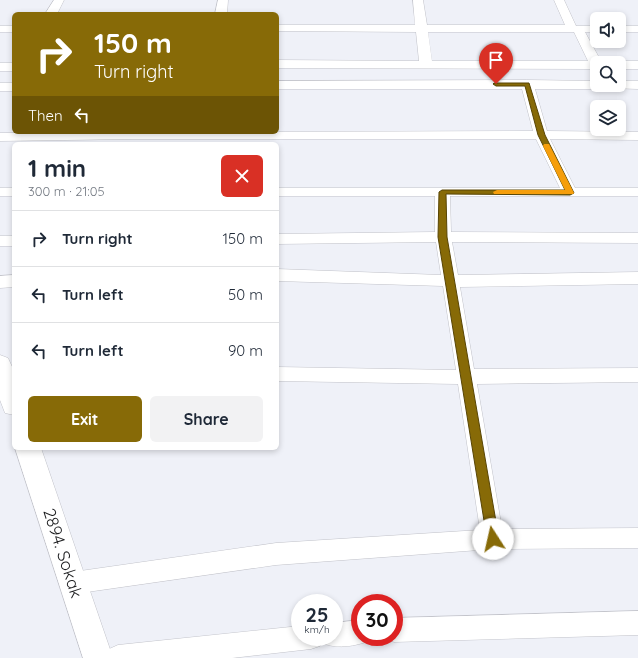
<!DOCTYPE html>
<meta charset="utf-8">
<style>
body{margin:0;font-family:Quicksand,sans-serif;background:#f2f2f3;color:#1f2937;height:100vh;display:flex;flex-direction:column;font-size:15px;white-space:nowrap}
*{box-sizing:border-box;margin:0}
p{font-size:13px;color:#747a83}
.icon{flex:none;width:22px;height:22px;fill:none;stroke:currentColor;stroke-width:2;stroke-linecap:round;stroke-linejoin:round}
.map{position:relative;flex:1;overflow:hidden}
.sheet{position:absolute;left:12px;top:142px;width:267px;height:308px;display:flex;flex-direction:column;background:#fff;border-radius:6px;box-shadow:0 2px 6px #0003}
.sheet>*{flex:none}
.hud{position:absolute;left:12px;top:12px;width:267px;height:122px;border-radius:6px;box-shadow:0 2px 6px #0003;background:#876a07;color:#fff;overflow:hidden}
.buttons{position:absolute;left:590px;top:12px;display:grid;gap:8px}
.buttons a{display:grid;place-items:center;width:36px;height:36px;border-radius:6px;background:#fff;box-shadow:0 2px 6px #0003;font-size:20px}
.speed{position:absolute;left:291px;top:594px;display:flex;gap:8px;font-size:20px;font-weight:700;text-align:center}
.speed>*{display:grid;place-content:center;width:52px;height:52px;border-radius:50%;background:#fff;box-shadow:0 2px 6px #0003;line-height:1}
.speed small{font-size:10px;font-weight:400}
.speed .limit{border:6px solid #d22;background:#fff;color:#111}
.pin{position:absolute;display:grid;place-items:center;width:34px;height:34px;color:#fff;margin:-41px -17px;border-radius:50% 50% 50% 0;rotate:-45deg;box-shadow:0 0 4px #0007}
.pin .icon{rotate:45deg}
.me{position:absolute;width:44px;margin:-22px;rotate:350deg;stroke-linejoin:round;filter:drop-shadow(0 0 3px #0008)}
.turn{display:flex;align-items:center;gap:14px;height:84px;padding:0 16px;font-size:18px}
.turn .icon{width:52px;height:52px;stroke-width:2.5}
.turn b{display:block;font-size:28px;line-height:34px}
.then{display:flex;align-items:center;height:38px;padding:0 16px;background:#0003;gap:8px;font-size:15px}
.round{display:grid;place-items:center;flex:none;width:42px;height:42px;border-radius:6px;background:#f2f2f3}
.summary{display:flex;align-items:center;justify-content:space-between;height:68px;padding:0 16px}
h1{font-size:24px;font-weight:800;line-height:30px}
.button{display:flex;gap:8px;margin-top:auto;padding:8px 16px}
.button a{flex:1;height:46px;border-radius:6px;background:#876a07;color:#fff;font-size:16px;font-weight:800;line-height:46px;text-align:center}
.button a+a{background:#f2f2f3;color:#1f2937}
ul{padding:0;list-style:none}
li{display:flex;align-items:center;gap:12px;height:56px;padding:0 16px;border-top:1px solid #e0e1e3}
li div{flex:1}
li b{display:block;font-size:15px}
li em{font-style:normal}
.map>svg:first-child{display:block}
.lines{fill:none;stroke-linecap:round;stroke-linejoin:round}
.minor-casing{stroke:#c1c2c9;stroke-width:1}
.tertiary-casing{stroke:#c1c2c9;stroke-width:1}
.minor{fill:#fff;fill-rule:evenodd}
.tertiary{fill:#fff;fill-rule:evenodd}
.route{fill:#876a07;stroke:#584505}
.slow{fill:#f59e0b}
.labels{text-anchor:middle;stroke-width:3;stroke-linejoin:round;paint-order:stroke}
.near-street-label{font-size:17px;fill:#1c1d1f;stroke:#fff}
</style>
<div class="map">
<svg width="638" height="658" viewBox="0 0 638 658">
<rect width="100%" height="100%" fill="#eff1f8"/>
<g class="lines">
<defs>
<path id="minor" d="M54 0H64L57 14H45Z
M218 0H228L227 14H215Z
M413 0H423L427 25H565L554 0H564L576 26H597V32H585L602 63H597V69L277 68V60L419 61 416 32 277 31V25H415ZM428 32H574L588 61H432Z
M0 26H14V32H0Z
M619 26H638V32H619Z
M619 61H638V69H619V63H614Z
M0 63H14V71H0Z
M527 80 597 81V85H603L601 88 597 89H535L547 131 638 132V140L550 139 575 188H638V196H450L451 232 638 233V243L452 242 458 275 638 272V284L460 287 474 369 638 368V382L477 384 502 529 638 528V548L493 549 276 565 73 594 65 591 61 583 65 575 73 572 276 543 480 530 458 384 277 381V367L456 370 443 286 277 281V269L441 275 436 242 277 244V234L435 232V196H277V188H560L536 139H132L0 141V133L533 131 522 89H277V81Z
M619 81H638V89L610 88 608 85H619Z
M0 83H14V91H0Z
M0 188H14V196H0Z
M0 236H14V246H0Z
M14 275V287L0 288V276Z
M638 611V635L394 642 385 637H394V618Z
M360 620V637H370L369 641C355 646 339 649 325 644L323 638 320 646 311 649 232 658H105L109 649 118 645 300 626V637H334V623Z"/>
<path id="tertiary" d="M0 355 8 358 14 371V415L5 413 0 400Z
M15 448H41L113 658H83Z"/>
</defs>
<!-- minor casing -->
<use href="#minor" class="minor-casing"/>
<!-- tertiary casing -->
<use href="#tertiary" class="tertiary-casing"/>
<!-- minor -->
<use href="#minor" class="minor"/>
<!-- tertiary -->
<use href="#tertiary" class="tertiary"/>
</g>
<!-- route -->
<path class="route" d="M494 83H529L545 135 574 193 570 195 446 194 447 237 499 539 497 542 493 544 489 542 487 539 438 237 439 192 442 190H565L538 135 525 86H496L493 84Z"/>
<!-- slow -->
<path class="slow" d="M544 144H549L550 146 574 193 573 194H494L493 192 497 190H565L543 146Z"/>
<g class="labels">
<!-- near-street labels -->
<g class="near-street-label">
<text transform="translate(63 553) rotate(72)" y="6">2894. Sokak</text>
</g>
</g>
</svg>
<div class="buttons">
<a><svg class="icon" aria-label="sound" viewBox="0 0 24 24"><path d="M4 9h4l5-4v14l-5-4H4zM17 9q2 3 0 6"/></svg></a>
<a><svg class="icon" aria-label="search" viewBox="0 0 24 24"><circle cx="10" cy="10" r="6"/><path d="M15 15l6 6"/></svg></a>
<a><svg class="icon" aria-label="layers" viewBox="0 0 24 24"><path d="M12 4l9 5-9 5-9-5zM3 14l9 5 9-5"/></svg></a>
</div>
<div class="speed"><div>25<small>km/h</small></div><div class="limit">30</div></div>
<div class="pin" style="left:496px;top:84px;background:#d93025"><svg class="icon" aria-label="arrive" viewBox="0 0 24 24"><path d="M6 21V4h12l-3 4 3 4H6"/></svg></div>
<svg class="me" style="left:493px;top:539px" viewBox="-20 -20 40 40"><circle r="19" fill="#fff"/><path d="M0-13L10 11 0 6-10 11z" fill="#876a07"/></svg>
<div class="hud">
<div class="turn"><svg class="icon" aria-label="right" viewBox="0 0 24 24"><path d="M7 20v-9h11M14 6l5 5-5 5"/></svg><div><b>150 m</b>Turn right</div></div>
<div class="then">Then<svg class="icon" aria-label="left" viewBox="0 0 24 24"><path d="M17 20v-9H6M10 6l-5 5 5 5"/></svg></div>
</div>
<section class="sheet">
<div class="summary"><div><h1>1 min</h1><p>300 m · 21:05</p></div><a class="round" style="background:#d93025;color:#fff"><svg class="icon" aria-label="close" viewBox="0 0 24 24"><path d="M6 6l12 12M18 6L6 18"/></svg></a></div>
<ul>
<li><svg class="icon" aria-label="right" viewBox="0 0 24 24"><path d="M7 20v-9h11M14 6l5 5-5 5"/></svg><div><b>Turn right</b></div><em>150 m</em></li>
<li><svg class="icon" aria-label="left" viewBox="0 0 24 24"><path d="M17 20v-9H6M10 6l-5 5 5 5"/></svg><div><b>Turn left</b></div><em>50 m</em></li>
<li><svg class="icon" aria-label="left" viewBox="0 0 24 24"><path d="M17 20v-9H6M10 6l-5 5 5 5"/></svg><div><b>Turn left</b></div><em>90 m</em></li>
</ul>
<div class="button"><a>Exit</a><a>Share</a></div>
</section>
</div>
